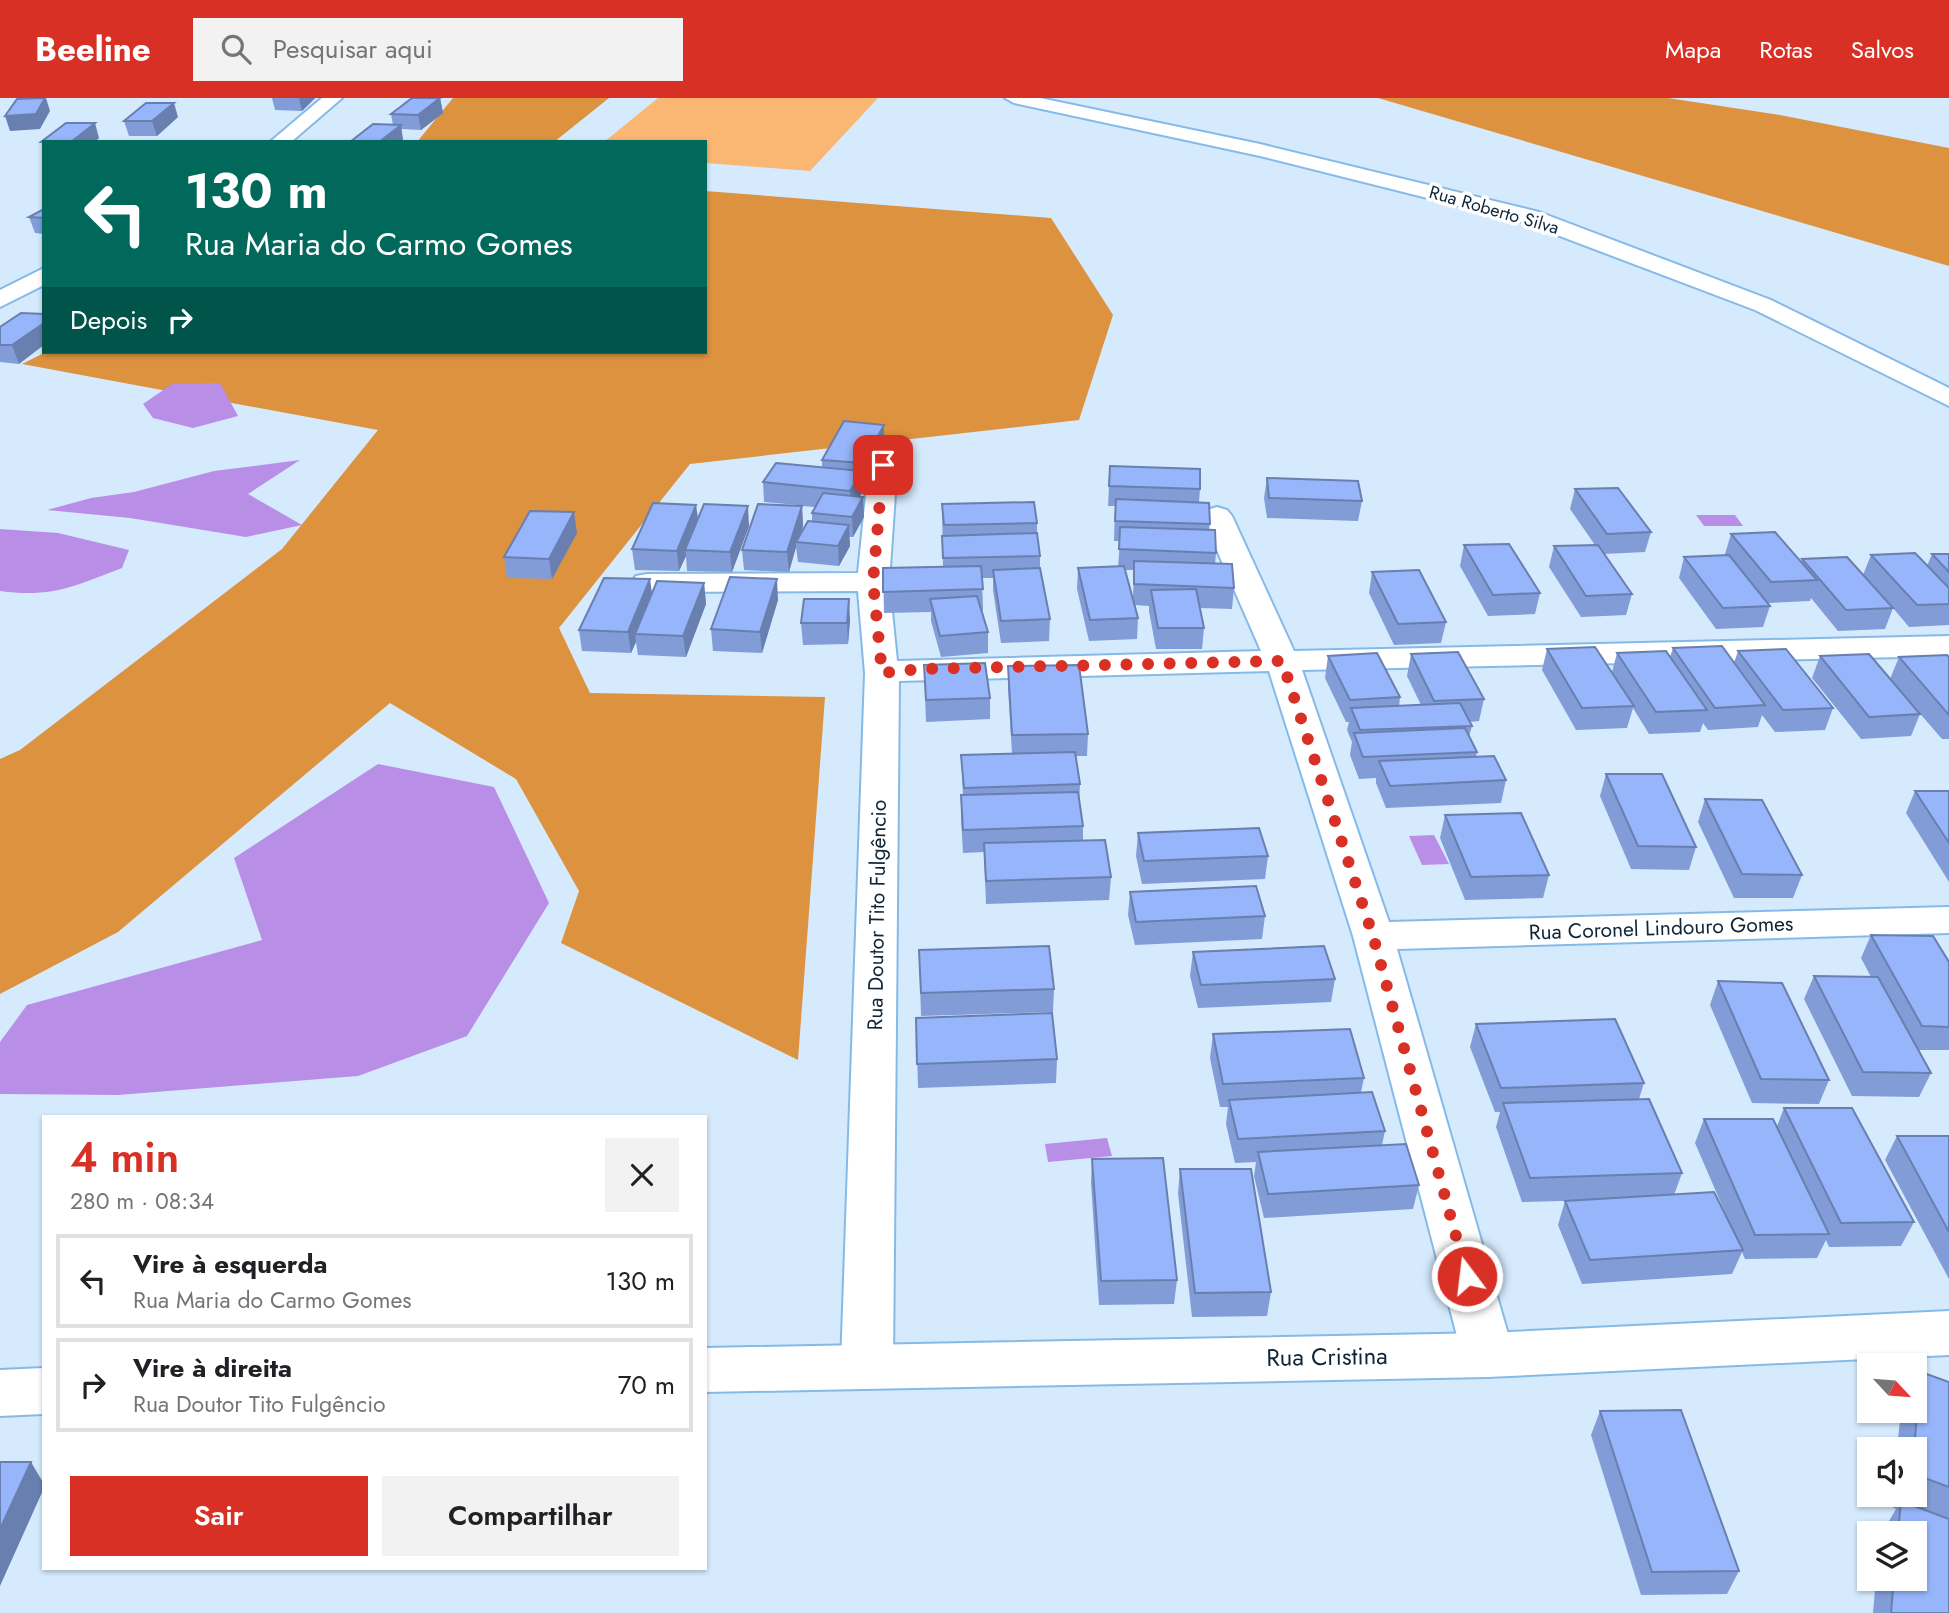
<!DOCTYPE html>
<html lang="pt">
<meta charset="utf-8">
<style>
body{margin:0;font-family:Jost,sans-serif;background:#f2f2f2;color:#202124;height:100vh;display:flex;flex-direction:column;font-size:26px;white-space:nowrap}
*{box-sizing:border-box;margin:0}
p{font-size:23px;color:#757577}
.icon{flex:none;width:38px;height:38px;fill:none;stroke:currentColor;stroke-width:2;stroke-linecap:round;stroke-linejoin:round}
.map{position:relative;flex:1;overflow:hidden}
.side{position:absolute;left:42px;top:1017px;width:665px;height:455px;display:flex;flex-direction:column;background:#fff;border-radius:0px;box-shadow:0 2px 5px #0004}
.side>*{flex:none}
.guide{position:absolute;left:42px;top:42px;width:665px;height:214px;border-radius:0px;box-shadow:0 2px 5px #0004;background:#00695c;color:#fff;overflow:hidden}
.needle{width:46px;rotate:116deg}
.controls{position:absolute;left:1857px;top:1255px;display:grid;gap:14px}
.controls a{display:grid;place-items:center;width:70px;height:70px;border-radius:0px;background:#fff;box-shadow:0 2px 5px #0004;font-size:35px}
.pin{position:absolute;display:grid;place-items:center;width:60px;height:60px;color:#fff;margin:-30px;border-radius:14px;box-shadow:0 4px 10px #0006}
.me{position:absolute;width:77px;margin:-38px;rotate:345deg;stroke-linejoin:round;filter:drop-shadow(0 0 5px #0008)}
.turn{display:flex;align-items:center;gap:24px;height:147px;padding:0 28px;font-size:32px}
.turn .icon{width:91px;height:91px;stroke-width:2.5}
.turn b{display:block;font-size:49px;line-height:60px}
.then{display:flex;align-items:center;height:66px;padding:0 28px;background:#0003;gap:14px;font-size:26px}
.round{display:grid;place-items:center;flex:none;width:74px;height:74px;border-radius:0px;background:#f2f2f2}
.overview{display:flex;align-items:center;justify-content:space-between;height:119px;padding:0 28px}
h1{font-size:42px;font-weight:600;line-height:52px;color:#d93025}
.cta{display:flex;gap:14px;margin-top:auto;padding:14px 28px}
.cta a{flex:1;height:80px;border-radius:0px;background:#d93025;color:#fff;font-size:28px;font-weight:600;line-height:80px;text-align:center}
.cta a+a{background:#f2f2f2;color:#202124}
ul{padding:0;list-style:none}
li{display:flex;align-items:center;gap:21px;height:94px;margin:0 14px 10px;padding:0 14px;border:4px solid #e0e0e0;border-radius:0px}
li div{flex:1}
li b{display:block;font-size:26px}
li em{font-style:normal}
header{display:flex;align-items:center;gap:42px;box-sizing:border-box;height:98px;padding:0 35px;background:#d93025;color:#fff}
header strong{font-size:33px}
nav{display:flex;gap:38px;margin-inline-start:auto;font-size:24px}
.search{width:490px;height:63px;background:#f2f2f2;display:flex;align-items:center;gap:18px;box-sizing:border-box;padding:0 24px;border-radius:0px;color:#757577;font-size:26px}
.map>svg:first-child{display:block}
.green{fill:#fab773}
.forest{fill:#dc923f}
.water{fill:#b88ee6}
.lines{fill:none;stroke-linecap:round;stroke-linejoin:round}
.street-casing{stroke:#85bae8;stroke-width:4}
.secondary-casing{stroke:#85bae8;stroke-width:4}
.street{fill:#fff;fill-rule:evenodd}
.secondary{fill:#fff;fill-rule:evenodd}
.wall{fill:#819cd7;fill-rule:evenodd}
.shaded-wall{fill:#697faf}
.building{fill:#96b5fa;stroke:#697faf;stroke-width:2}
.route{stroke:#d93025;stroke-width:12;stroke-dasharray:0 21.6}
.labels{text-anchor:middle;stroke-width:7;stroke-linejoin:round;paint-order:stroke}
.far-street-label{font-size:18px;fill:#0f2436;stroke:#fff}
.street-label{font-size:21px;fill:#0f2436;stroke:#fff}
.near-street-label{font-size:24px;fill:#0f2436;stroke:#fff}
</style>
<header>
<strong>Beeline</strong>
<div class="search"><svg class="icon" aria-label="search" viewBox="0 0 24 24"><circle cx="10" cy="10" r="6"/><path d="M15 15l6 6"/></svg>Pesquisar aqui</div>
<nav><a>Mapa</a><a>Rotas</a><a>Salvos</a></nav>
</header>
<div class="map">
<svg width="1949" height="1515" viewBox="0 0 1949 1515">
<rect width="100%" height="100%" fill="#d5eafd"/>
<!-- green -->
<path class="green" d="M658 0H878L810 73 705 65V44H604Z"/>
<!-- forest -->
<path class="forest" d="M453 0H609L554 44H417Z
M1378 0H1668L1780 17 1949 50V168Z
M705 93 1051 120 1113 217 1079 322 690 366 559 530 590 595 825 599 798 962 561 845 579 793 516 681 390 605 118 834 0 896V661L20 652 282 451 378 332 22 266 46 254H705Z"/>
<!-- water -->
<path class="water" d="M220 285 238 318 193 330 153 320 143 306 172 286Z
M300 362 248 396 302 427 246 439 130 420 47 412 91 400 134 394 214 373Z
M1696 417H1735L1743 428H1704Z
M0 431 58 435 129 452 122 470C74 488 53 500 0 493Z
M378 666 494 689 549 805 467 938 358 978 118 997 0 996V944L27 907 262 842 234 760Z
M1434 737 1449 766 1422 767 1409 738Z
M1107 1040 1112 1058 1048 1064 1045 1046Z"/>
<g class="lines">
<defs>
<path id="street" d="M322 0H342L291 44H270Z
M1005 0H1040L1260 46 1539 114 1771 202 1949 290V308L1755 212 1523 124 1260 58 1014 5Z
M44 170V187L0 209V192Z
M883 359 893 361 897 367 889 484 897 563 1261 553 1202 418 1207 412 1217 409 1227 412 1232 418 1294 553 1949 538V558L1302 572 1389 824 1949 809V835L1397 851 1514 1257 1506 1273 1488 1279 1470 1273 1462 1257 1353 838 1269 573 899 583 893 1267 885 1283 867 1289 849 1283 841 1267 865 575 858 493 647 494 636 492 631 485 636 478 647 476 858 475 869 367 873 361Z"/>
<path id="secondary" d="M1949 1213V1257L1488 1279 705 1294V1250L1488 1235Z
M44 1270V1316L0 1318V1272Z"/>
</defs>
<!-- street casing -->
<use href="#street" class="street-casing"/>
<!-- secondary casing -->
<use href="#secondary" class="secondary-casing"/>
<!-- street -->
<use href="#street" class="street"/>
<!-- secondary -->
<use href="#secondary" class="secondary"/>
</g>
<!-- wall -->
<path class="wall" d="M272 0H315L302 13 275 12Z
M409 0H440L443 15 421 32 401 31 403 42 401 44H350L393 27 391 16 412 0Z
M178 19 157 38H129L124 23Z
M44 111V136L35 135 29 119Z
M21 215 19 266 0 264V247Z
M884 346 864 385H862L863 393 859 399H863L864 419 853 439H849L850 448 839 468 798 464 796 449 789 474 744 472 742 452 798 407 764 404 763 384 822 369V362ZM802 408 815 409 812 415V423L801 436 803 428Z
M1110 368 1200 391 1199 404 1210 426 1209 432 1216 455 1215 466 1234 490 1232 511 1200 510 1204 530 1202 551H1156L1149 513V508L1135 507 1138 520 1137 541 1089 543 1077 491 1078 470 1118 469 1120 443H1114L1115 408H1108ZM1125 472H1134L1133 500Z
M1267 380 1362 403 1358 423 1267 420 1264 400Z
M1575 391 1651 434 1645 454 1604 456 1632 496 1626 517 1581 519 1549 469 1554 448 1595 447 1570 411Z
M942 406 1037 425V435L1040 458V470L1050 521 1049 543 1001 545 993 492V480H982L983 512 982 513 988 534V555L941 559 931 523V514L884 515 883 470 943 469Z
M698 421 749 428 732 474 687 473 686 458 679 473 635 472 632 451Z
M577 435 552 481 507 480 504 459Z
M1731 436 1801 464 1802 461 1863 477 1871 457 1927 468 1932 456H1949V527L1909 529 1893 510 1885 531 1838 533 1811 500 1810 503 1768 505 1770 508 1763 529 1716 531 1679 480 1684 459 1726 457 1725 456Z
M1464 447 1540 495 1535 516 1488 518 1460 468Z
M1372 474 1446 524 1441 545 1394 547 1369 495Z
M704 485 706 506 686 559 638 557 636 544 631 555 582 553 579 532Z
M778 502 762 555 713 553 711 531Z
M850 522 848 546 803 547 801 525Z
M1673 550 1734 565 1738 553 1833 610 1825 632 1775 634 1762 617 1758 629 1708 632 1703 625 1700 634 1649 636 1633 610 1627 630 1576 632 1542 572 1547 551 1612 574 1617 555 1670 559Z
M1411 556 1484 601 1479 623 1470 624 1472 628 1469 639 1477 654 1476 659 1506 682 1501 705 1386 710 1376 685V680L1359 681 1350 657 1352 644 1347 632 1349 624H1346L1325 580 1328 558 1400 599 1399 608 1421 607 1407 578Z
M1820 558 1920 616 1911 638 1861 641 1812 580Z
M1899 559H1949V641H1942L1890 581Z
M924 567 990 600V621L926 624Z
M1008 568 1088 636 1087 658H1076L1080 686 1079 704 1083 728V742L1111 779 1109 802 986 806 984 754 963 755 961 720V697H963L961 657 1012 655 1008 590Z
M1606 676 1696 749 1689 772 1631 771 1600 698Z
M1915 693H1949V784L1906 715Z
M1705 701 1802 777 1793 800H1734L1698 724Z
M1445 717 1549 777 1543 800 1465 802 1440 740Z
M1138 735 1268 758 1265 781 1142 786 1136 758Z
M1130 794 1265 818 1262 841 1135 847 1128 817Z
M1871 837 1949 864V952H1918L1931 975 1919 999 1852 998 1804 901 1814 878 1871 879 1861 860Z
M919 852 1054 891 1053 914 921 918Z
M1193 854 1335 881 1331 904 1198 910 1190 878Z
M1718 883 1829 982 1819 1006 1752 1005 1710 907Z
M916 920 1057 961 1056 985 918 990Z
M1476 926 1644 985 1639 1001 1682 1075 1674 1097 1733 1133 1695 1045 1704 1021 1777 1028 1784 1010 1914 1124 1901 1148 1829 1149 1826 1142 1817 1160 1745 1161 1742 1154 1732 1176 1582 1186 1558 1127 1565 1103 1597 1102 1522 1104 1496 1029 1500 1014H1495L1470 949Z
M1213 936 1364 980 1361 994 1385 1033 1382 1047 1419 1087 1413 1111 1264 1120 1254 1078 1256 1064 1235 1065 1226 1026 1228 1009H1220L1210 960Z
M1897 1038H1949V1181L1885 1062Z
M1092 1061 1177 1182 1174 1206 1099 1207 1091 1085Z
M1180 1071 1271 1194 1267 1218 1192 1219 1178 1095Z
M1921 1274 1949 1284V1515H1873L1876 1480H1914V1435H1882L1896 1411 1892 1409 1893 1396H1914V1351H1897L1901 1312H1914V1285Z
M1600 1313 1739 1473 1727 1496 1641 1497 1591 1337Z"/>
<!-- shaded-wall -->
<path class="shaded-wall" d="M45 0H46L50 13 40 31 10 33 5 18Z
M299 0H315L302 13Z
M440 0 443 15 421 32 418 17Z
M174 5 178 19 157 38 152 23Z
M95 25 99 40 95 44H71Z
M401 27 403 42 401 44H379Z
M44 225V247L19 266 12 247Z
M884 327V346L864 385 863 365Z
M862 373 863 393 851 413 850 393Z
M863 399 864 419 853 439 852 419Z
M696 407 699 427 685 452 686 458 679 473 677 453Z
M748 408 749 428 732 474 730 454Z
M802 408 803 428 798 444H796V449L789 474 787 454Z
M574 414 577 435 552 481 549 461Z
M849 427 850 448 839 468 838 448Z
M650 481 653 502 635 536 636 544 631 555 628 534Z
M777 481 778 502 762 555 760 534Z
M704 485 706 506 686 559 683 538Z
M849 501 850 522 848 546 847 525Z
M31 1364 44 1386V1390L0 1488V1431Z"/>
<!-- building -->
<path class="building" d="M45 0 36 16 5 18 17 1Z
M412 0H440L418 17 391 16Z
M146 5H174L152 23H124Z
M66 25H95L71 44H41Z
M373 26 401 27 379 44H350Z
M44 111V120L29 119Z
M21 215 44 216V225L12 247H0V229Z
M844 323 884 327 863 365 822 362Z
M776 365 862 373 850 393 763 384Z
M1110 368 1200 371V391L1109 388Z
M1267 380 1358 383 1362 403 1269 400Z
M1618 390 1651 434 1607 436 1575 391Z
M823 395 863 399 852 419 812 415Z
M1116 401 1209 405 1210 426 1115 423Z
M1034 404 1037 425 944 427 942 406Z
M653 405 696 407 677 453 632 451Z
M704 406 748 408 730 454 685 452Z
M758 406 802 408 787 454 742 452Z
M530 413 574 414 549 461 504 459Z
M808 423 849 427 838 448 796 444Z
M1120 429 1215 432 1216 455 1119 451Z
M1775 434 1817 482 1771 484 1731 436Z
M1037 435 1040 458 943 460 942 438Z
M1509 446 1540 495 1493 497 1464 447Z
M1598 447 1632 496 1586 498 1554 448Z
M1915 455 1949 490V506L1917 507 1871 457Z
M1932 456H1949V474Z
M1729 457 1770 508 1723 510 1684 459Z
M1847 459 1893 510 1846 512 1802 461Z
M1134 463 1232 466 1234 490 1134 486Z
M981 468 983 491 883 494V470Z
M1124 468 1138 520 1090 522 1078 470Z
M1040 470 1050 521 1001 523 993 472Z
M1419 472 1446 524 1398 526 1372 474Z
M730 479 777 481 760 534 711 531Z
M604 480 650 481 628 534 579 532Z
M657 483 704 485 683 538 635 536Z
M1196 491 1204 530H1158L1151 492Z
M977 498 988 534 940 538 930 501Z
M804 501H849L847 525H801Z
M1722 548 1765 607 1715 610 1673 550Z
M1595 549 1634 608 1582 610 1547 551Z
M1786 551 1833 610 1783 612 1738 553Z
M1666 553 1707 612 1656 614 1617 555Z
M1458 554 1484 601 1434 603 1411 556Z
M1377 555 1400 599 1350 602 1328 558Z
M1869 556 1920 616 1869 619 1820 558Z
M1947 557 1949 559V617L1899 559Z
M985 565 990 600 926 602 924 567Z
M1079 567 1088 636 1012 637 1008 568Z
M1460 605 1472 628 1360 632 1351 610Z
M1465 630 1477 654 1363 659 1354 635Z
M1075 654 1080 686 964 690 961 657Z
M1494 658 1506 682 1390 688 1379 663Z
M1606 676H1662L1696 749 1638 748Z
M1915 693H1949V745Z
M1078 694 1083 728 963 732 961 697Z
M1705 701 1762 702 1802 777 1742 776Z
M1521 715 1549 777 1471 779 1445 717Z
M1259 730 1268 758 1144 763 1138 735Z
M1105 742 1111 779 986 783 984 745Z
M1256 788 1265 818 1136 824 1130 794Z
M1871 837 1933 838 1949 864V929L1922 928Z
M1049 848 1054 891 921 895 919 852Z
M1324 848 1335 881 1201 887 1193 854Z
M1814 878 1878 879 1931 975 1863 974Z
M1718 883 1782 885 1829 982 1761 981Z
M1052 915 1057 961 917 966 916 920Z
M1615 921 1644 985 1501 990 1476 926Z
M1350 931 1364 980 1223 986 1213 936Z
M1372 994 1385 1033 1238 1041 1229 1002Z
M1649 1001 1682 1075 1530 1080 1503 1005Z
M1784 1010H1852L1914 1124 1841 1125Z
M1704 1021H1773L1829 1136 1755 1137Z
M1897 1038H1949V1134Z
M1406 1046 1419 1087 1268 1096 1258 1054Z
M1163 1060 1177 1182 1101 1183 1092 1061Z
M1180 1071H1251L1271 1194 1195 1195Z
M1714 1094 1743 1152 1590 1162 1565 1103Z
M1921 1274 1949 1284V1389L1914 1376V1351Z
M1681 1312 1739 1473 1652 1474 1600 1313Z
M0 1364H31L0 1431Z
M1901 1403 1949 1421V1515H1891L1894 1480H1914V1435H1898Z"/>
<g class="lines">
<!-- route -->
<path class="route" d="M883 367 873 484 882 575 921 571 1282 563 1373 838 1467 1178"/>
</g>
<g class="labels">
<!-- far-street labels -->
<g class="far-street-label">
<text transform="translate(1494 112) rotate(16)" y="6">Rua Roberto Silva</text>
</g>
<!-- street labels -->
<g class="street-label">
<text transform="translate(877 817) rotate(-89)" y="7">Rua Doutor Tito Fulgêncio</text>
<text transform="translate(1661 830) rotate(-2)" y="7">Rua Coronel Lindouro Gomes</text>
</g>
<!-- near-street labels -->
<g class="near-street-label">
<text transform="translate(1327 1259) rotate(-1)" y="8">Rua Cristina</text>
</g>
</g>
</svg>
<div class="controls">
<a><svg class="needle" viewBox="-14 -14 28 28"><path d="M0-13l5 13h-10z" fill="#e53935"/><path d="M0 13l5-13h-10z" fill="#757577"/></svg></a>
<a><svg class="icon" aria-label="sound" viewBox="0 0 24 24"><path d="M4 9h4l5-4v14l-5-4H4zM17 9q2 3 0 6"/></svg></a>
<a><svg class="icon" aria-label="layers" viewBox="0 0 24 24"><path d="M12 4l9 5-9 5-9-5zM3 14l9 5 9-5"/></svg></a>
</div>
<div class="pin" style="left:883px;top:367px;background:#d93025"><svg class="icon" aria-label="arrive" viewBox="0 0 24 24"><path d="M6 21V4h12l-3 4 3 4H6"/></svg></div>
<svg class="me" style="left:1467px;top:1178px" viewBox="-20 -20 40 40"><circle r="17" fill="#d93025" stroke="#fff" stroke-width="3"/><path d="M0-11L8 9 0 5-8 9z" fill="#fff"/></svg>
<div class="guide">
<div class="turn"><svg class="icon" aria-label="left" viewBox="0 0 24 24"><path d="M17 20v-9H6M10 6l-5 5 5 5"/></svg><div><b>130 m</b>Rua Maria do Carmo Gomes</div></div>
<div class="then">Depois<svg class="icon" aria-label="right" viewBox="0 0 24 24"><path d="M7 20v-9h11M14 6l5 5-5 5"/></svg></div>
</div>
<section class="side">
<div class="overview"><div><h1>4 min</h1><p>280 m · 08:34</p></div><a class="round"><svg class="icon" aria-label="close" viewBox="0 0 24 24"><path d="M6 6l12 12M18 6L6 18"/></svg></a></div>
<ul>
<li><svg class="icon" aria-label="left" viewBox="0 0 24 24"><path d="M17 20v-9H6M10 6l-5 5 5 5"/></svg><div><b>Vire à esquerda</b><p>Rua Maria do Carmo Gomes</p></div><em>130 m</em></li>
<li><svg class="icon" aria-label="right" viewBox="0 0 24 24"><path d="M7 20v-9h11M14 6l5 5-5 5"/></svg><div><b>Vire à direita</b><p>Rua Doutor Tito Fulgêncio</p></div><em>70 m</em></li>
</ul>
<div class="cta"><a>Sair</a><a>Compartilhar</a></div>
</section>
</div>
